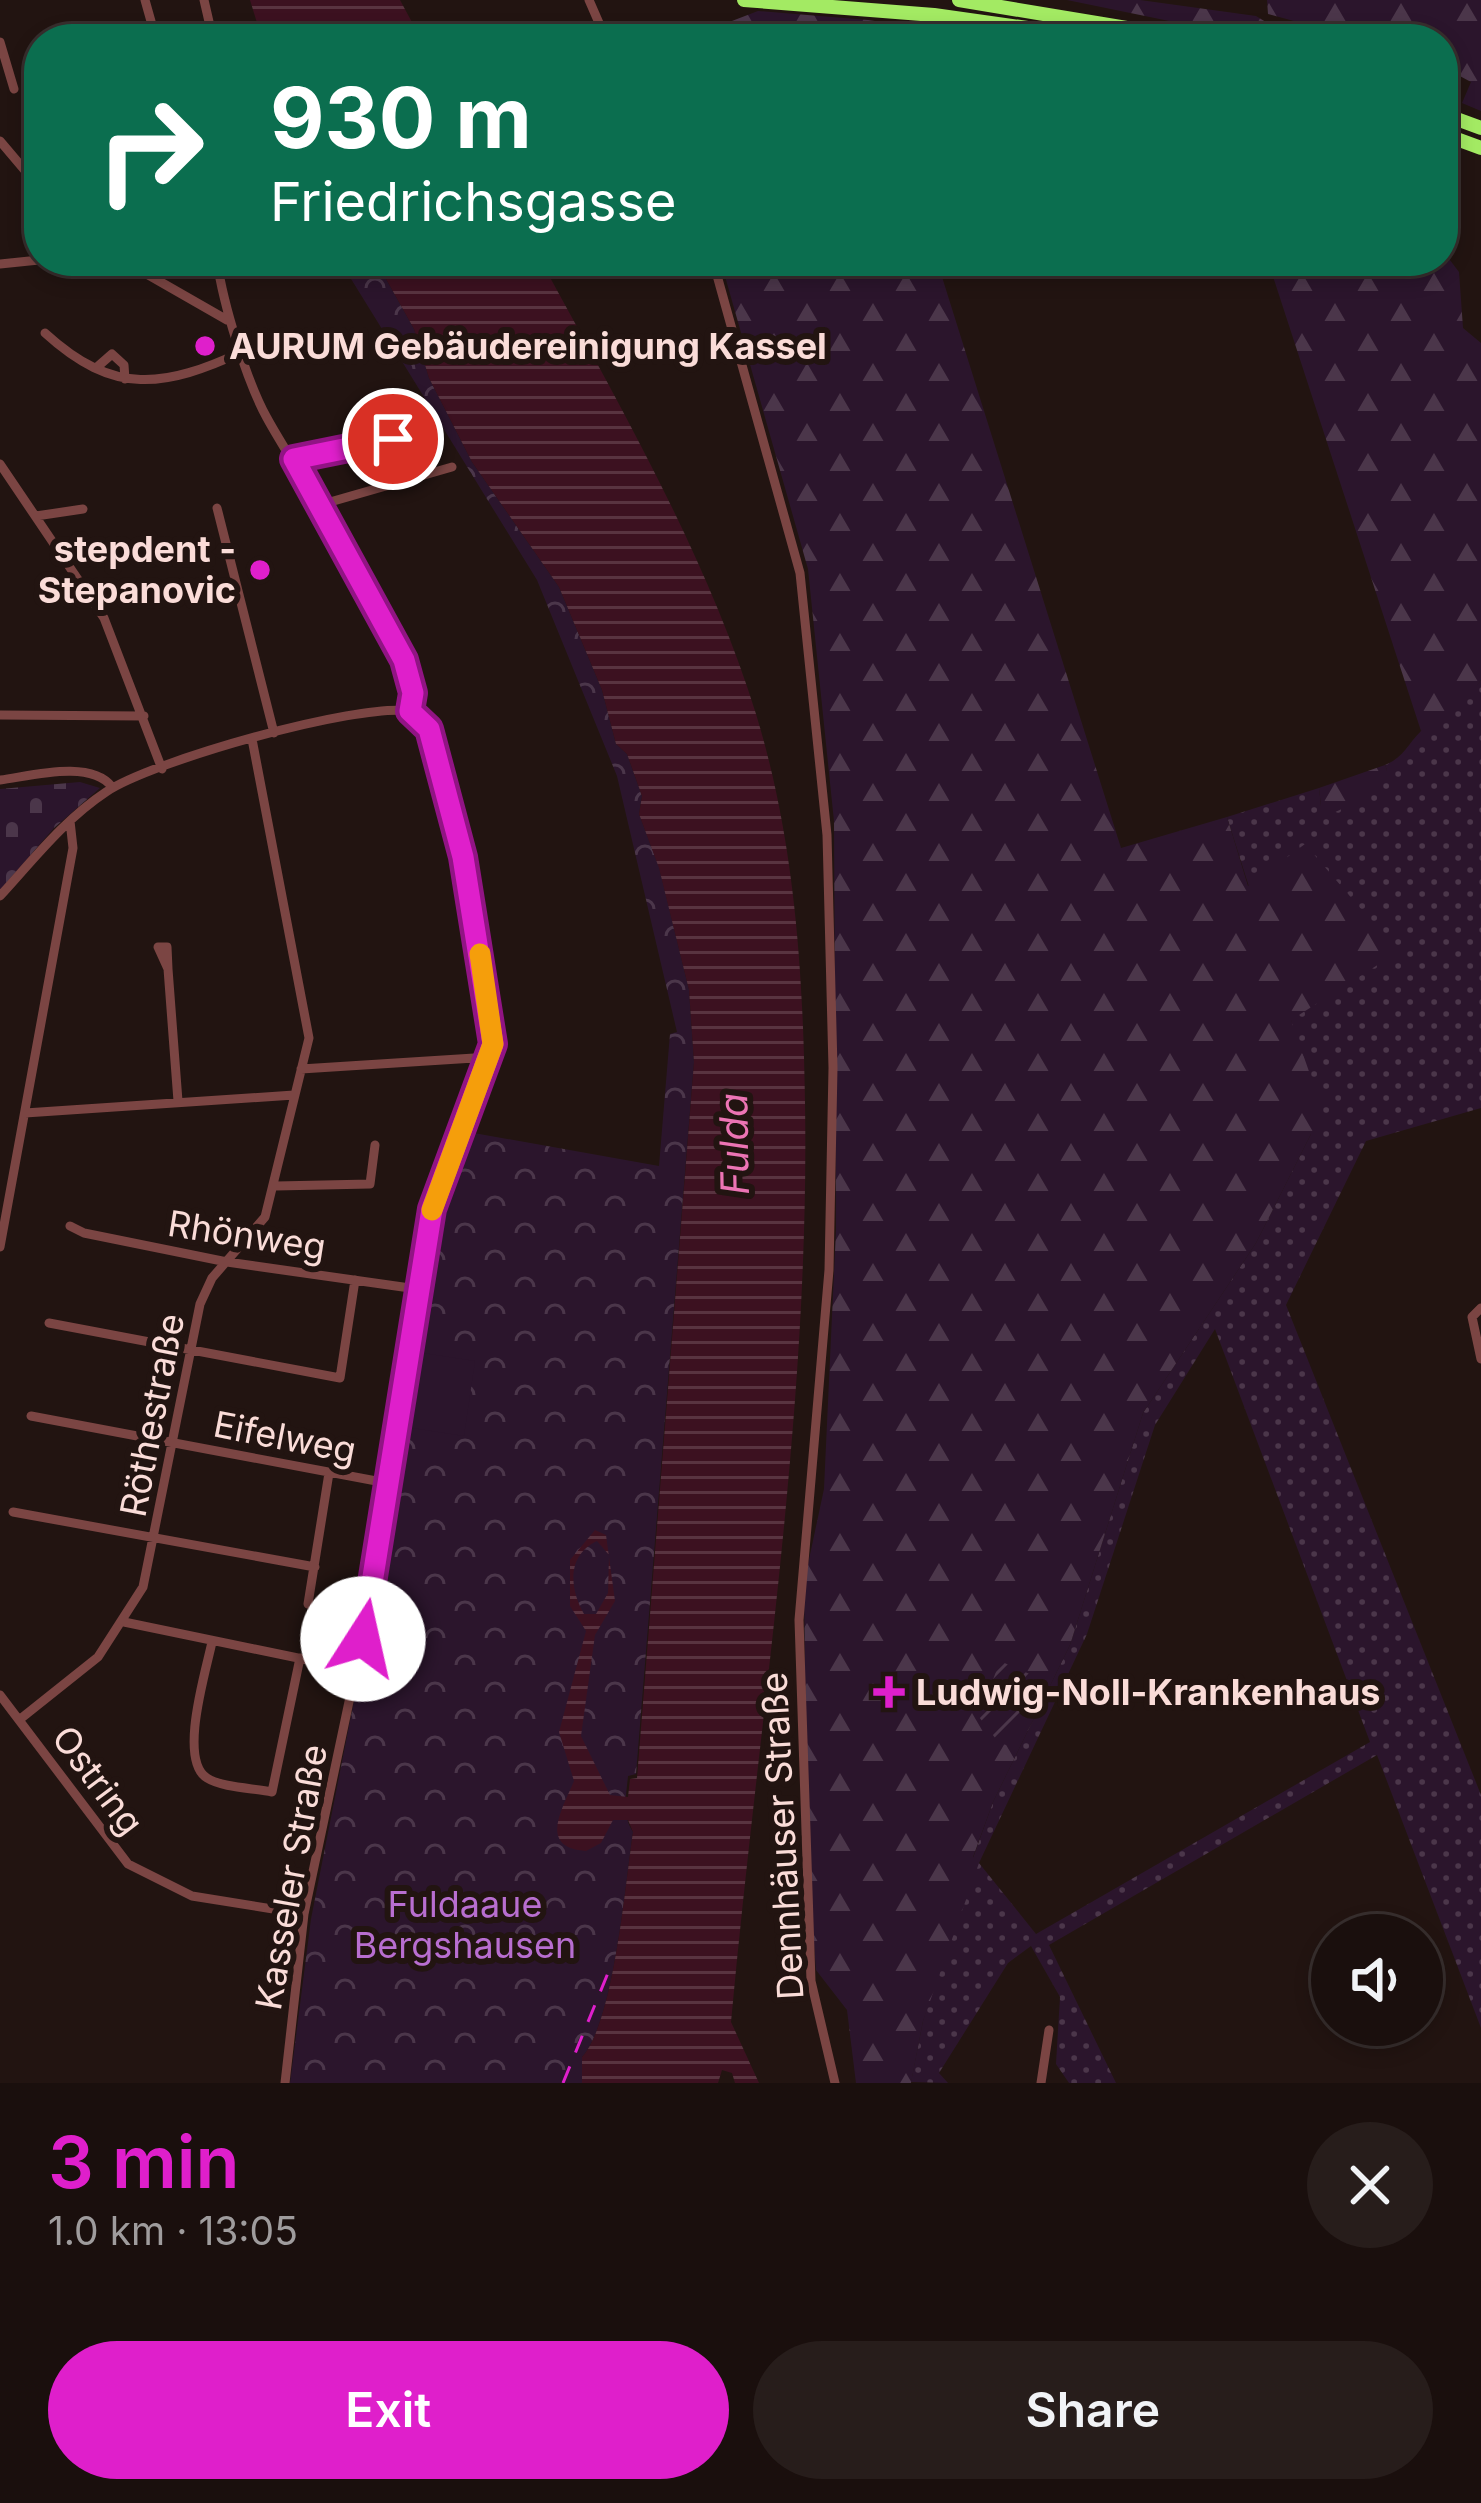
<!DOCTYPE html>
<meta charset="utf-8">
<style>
body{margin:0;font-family:Inter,sans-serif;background:#271d1b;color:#f1f3f6;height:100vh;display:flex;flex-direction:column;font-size:45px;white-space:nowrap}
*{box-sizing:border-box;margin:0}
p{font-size:39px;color:#9f9c9d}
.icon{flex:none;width:66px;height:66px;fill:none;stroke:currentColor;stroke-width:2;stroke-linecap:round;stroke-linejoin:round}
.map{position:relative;height:2083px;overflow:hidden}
.sheet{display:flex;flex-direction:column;background:#1a0f0d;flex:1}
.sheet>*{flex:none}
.hud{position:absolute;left:24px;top:24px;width:1434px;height:252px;border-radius:48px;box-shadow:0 6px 18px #0003,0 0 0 3px #382f2e;background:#0b6e4f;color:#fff;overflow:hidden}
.controls{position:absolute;left:1311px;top:1914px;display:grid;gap:24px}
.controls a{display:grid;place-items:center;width:132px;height:132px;border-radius:50%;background:#1a0f0d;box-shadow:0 6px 18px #0003,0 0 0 3px #382f2e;font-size:60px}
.pin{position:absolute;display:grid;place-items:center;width:102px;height:102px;color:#fff;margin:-51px;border:6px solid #fff;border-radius:50%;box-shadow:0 3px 12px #0007}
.me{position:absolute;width:132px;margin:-66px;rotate:10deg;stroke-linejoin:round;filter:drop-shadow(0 0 9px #0008)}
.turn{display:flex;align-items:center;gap:42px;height:252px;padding:0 48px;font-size:54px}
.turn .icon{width:156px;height:156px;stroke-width:2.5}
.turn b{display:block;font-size:84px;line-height:102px}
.round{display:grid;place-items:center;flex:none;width:126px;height:126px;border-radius:63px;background:#271d1b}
.summary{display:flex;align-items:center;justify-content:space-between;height:204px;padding:0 48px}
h1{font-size:72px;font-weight:600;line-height:90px;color:#df1fcb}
.button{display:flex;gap:24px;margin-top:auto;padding:24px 48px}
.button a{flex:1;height:138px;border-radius:72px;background:#df1fcb;color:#fff;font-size:48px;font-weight:600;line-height:138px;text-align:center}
.button a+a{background:#271d1b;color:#f1f3f6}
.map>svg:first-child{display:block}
.grass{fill:url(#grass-dots);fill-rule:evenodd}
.forest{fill:url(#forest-firs)}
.cemetery{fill:url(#cemetery-stones)}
.park{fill:url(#park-crowns)}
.garden{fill:url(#garden-furrows)}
.pitch{fill:#2b152c}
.water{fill:url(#water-rules);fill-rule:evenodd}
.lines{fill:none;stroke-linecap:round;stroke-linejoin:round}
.minor{stroke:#7b4543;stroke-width:9}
.highway{stroke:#a3ea63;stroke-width:14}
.rail{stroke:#df1fcb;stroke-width:3;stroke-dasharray:18 15;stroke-linecap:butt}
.route-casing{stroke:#911484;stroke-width:30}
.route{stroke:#df1fcb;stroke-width:21}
.slow{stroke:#f59e0b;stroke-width:21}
.poi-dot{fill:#df1fcb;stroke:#221411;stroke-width:4.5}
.labels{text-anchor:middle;stroke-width:12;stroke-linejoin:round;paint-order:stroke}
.poi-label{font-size:36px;font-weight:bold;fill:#fadcd8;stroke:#221411;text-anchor:start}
.street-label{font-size:36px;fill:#fadcd8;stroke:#221411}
.park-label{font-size:36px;fill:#b86ed0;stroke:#221411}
.water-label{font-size:39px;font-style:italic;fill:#ec74b4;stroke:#221411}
</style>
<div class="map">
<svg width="1481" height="2083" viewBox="0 0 1481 2083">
<defs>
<pattern id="grass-dots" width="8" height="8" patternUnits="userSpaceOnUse" patternTransform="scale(3)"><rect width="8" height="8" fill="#2b152c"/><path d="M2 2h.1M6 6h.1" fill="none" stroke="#4b364a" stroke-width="1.8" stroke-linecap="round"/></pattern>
<pattern id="forest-firs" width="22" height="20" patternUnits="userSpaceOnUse" patternTransform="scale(3)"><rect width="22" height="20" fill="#2b152c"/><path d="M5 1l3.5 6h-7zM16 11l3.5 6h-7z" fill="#4b364a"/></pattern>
<pattern id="cemetery-stones" width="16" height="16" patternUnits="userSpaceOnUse" patternTransform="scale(3)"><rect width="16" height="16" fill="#2b152c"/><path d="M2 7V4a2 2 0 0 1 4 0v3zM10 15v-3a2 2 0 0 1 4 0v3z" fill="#4b364a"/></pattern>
<pattern id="park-crowns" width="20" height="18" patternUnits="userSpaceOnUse" patternTransform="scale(3)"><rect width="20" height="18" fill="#2b152c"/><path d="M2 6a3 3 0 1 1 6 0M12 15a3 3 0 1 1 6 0" fill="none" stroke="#4b364a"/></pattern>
<pattern id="garden-furrows" width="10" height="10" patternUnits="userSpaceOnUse" patternTransform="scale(3)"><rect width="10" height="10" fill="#2b152c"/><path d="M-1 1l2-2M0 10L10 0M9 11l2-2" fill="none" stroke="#4b364a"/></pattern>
<pattern id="water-rules" width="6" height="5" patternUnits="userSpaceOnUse" patternTransform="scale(3)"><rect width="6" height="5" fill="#3c1120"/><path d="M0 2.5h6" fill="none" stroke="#593340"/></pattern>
</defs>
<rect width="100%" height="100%" fill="#221411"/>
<!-- grass -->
<path class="grass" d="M1481 680V1108L1366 1141 1286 1305 1481 1795V2028L1377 1755 1049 1945 1116 2083H1069L1056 2064 1060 1997 1031 1946 1008 1963 939 2073 948 2083 911 2082 923 2021 973 1858 993 1802 1070 1645 1143 1413 1256 1243 1311 1134 1291 1020 1227 817 1319 788 1321 806 1387 770 1385 765C1403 758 1408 744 1421 731 1442 712 1463 704 1481 680ZM1215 1329 1370 1742 1036 1934 979 1863 1087 1634 1155 1425Z"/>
<!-- forest -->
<path class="forest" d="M1067 0H1140L1256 16 1294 39H1257Z
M1267 0H1481V111L1462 103 1471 82 1443 67V39H1360L1268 14Z
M758 11 868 20 998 39H685Z
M1443 251 1459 272 1463 328 1481 343V680L1462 706 1421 731 1268 261H1443Z
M937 261 1121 848 1227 817 1248 886 1305 844 1398 952 1291 1020 1327 1123 1311 1134 1256 1243 1143 1413 1070 1645 993 1802 973 1857 979 1863 923 2021 911 2083H856L847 2010 816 1970 807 1857 804 1583 824 1489 836 1230 834 821 808 569 721 262Z
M1385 765 1387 770C1370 790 1356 805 1330 814L1321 806 1319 788Z"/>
<!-- cemetery -->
<path class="cemetery" d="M80 782 100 788 54 828 0 890V789Z"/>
<!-- park -->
<path class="park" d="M340 261H376L414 329 429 378 472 462 559 587 602 690 616 744 627 754 642 796 639 814 659 867 689 990 694 1062 636 1774 628 1776C626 1796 622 1816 633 1832 625 1885 614 2022 582 2057V2083H290L311 1919 375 1594 434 1220 468 1132 659 1166 670 1034 677 1032 617 776 537 580Z"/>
<!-- garden -->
<path class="garden" d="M1000 1661 1043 1680 1010 1746 999 1743 979 1717Z"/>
<!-- pitch -->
<path class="pitch" d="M423 1353 475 1361 464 1436 412 1428Z"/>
<!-- water -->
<path class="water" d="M250 0H400L421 39H262Z
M376 261H541C620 406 707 556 756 714 795 842 803 971 805 1103 810 1411 759 1715 731 2022L759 2083H735L732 2073 722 2070 718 2083H582V2057C614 2022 625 1885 633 1832L628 1820H613L601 1843 586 1851C537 1848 563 1808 574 1781L559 1732 586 1631 570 1606V1560L595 1530 606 1535 615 1601 595 1635 581 1736 610 1795 628 1797 630 1779 637 1778 694 1062 689 990 659 868 639 814 642 796 627 754 616 744 602 690 559 587 472 462 429 378 414 329ZM597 1541 609 1555 608 1593 596 1614H584C569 1588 567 1555 597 1541Z"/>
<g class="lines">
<!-- minor -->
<path class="minor" d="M145 0 156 39
M204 0 213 39
M589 0 606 39
M0 42 14 89
M32 92 39 91
M0 141 39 187
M124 261 227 320
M217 261C223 303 246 380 267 418 296 472 424 659 410 711
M713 261 800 573 827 835 833 1068 829 1270 799 1620 811 1981 835 2083
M0 264 39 260
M45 333C114 396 164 388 244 351
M246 358 304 345
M96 368 112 354 124 365 125 379
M294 459 393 439
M0 464 104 618 162 769
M316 506 452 467
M217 508 274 733
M36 516 83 509
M0 715 144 716
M0 780C31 776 91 759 112 787
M0 896C33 860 65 819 106 792 152 761 356 703 410 711
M168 969 167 947H158L168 969 178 1101
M301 1069 490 1057
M25 1113 294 1095
M276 1186 370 1184 375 1145
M70 1226 84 1233 227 1262 417 1289
M0 1247 73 848 70 821
M1481 1308 1472 1317 1481 1359
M49 1323 340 1378 355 1280
M31 1416 387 1483
M13 1512 315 1567
M308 1604 329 1473
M124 1622 356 1670
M212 1642C206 1671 178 1760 207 1778 223 1788 254 1788 272 1792L300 1658
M0 1695 128 1864 192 1896 304 1914
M19 1720 98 1657 143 1587 200 1304 212 1278 265 1217 309 1038 252 739
M285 2083 304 1914 368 1612 432 1209 493 1044 463 857 429 729 410 711
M1041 2083 1049 2030"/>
<!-- highway -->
<path class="highway" d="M744 0 934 15 1106 39
M959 0 1193 39
M1443 114 1481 128
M1443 134 1481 148"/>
<!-- rail -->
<path class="rail" d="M563 2083 610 1968"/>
</g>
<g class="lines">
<defs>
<path id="route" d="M363 1639 432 1209 493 1044 463 857 429 729 410 711 413 693 404 660 294 459 393 439"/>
</defs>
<!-- route casing -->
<use href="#route" class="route-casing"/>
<!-- route -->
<use href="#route" class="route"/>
<!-- slow -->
<path class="slow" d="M432 1210 493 1044 480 954"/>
</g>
<!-- markers -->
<g class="poi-dot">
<circle cx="205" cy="346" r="12"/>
<circle cx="260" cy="570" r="12"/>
<path d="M883 1674h12v12h12v12h-12v12h-12v-12h-12v-12h12z"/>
</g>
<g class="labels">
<!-- poi labels -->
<g class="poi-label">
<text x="229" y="359">AURUM Gebäudereinigung Kassel</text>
<text x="236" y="562" text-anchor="end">stepdent -<tspan x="236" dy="41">Stepanovic</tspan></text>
<text x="916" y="1705">Ludwig-Noll-Krankenhaus</text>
</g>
<!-- street labels -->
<g class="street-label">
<text transform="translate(247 1235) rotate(9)" y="13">Rhönweg</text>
<text transform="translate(152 1415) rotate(-79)" y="13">Röthestraße</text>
<text transform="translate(285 1437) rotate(11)" y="13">Eifelweg</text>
<text transform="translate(98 1780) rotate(53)" y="13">Ostring</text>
<text transform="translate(782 1836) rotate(-93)" y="13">Dennhäuser Straße</text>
<text transform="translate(291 1877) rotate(-80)" y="13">Kasseler Straße</text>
</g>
<!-- park labels -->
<g class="park-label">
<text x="465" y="1917">Fuldaaue<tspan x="465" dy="41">Bergshausen</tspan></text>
</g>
<!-- water labels -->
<g class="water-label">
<text transform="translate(734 1144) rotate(-91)" y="14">Fulda</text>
</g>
</g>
</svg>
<div class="controls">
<a><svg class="icon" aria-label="sound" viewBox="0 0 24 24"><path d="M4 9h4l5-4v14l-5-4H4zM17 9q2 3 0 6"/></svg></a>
</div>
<div class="pin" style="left:393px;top:439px;background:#d93025"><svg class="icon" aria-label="arrive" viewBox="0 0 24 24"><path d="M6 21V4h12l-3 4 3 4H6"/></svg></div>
<svg class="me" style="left:363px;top:1639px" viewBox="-20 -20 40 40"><circle r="19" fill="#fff"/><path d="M0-13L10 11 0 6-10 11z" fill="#df1fcb"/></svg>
<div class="hud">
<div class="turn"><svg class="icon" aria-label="right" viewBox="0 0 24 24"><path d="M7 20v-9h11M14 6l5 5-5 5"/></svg><div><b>930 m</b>Friedrichsgasse</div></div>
</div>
</div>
<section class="sheet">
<div class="summary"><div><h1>3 min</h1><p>1.0 km · 13:05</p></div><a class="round"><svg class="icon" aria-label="close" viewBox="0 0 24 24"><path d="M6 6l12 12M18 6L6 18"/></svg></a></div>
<div class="button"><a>Exit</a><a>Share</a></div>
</section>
